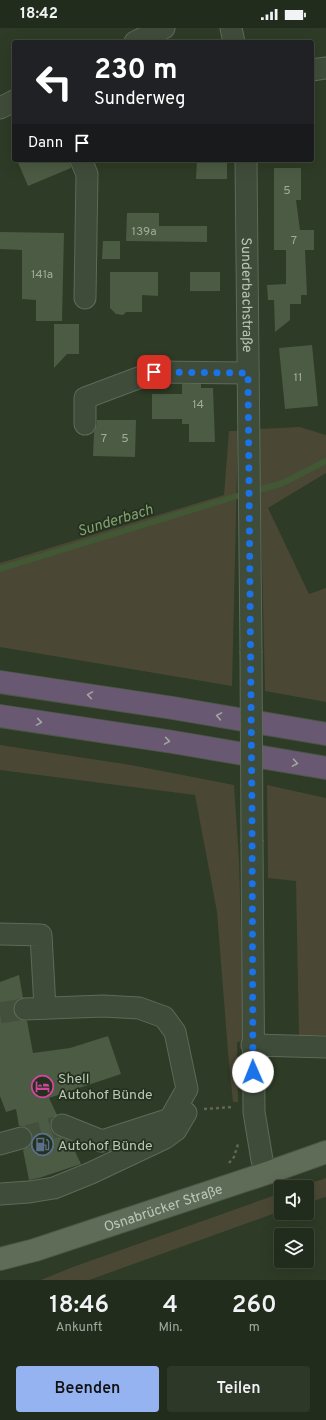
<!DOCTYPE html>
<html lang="de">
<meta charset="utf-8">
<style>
body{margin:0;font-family:Overpass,sans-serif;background:#2e3829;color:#f1f3f6;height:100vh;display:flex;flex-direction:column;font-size:15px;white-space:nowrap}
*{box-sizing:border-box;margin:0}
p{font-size:13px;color:#a2a7a3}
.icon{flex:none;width:22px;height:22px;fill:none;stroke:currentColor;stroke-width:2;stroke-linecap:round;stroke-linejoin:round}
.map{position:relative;height:1252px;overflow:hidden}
.details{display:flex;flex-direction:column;background:#222c1c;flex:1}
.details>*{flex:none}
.hud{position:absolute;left:12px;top:12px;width:302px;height:122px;border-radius:4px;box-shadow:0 4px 16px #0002,0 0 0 1px #3f483b;background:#202124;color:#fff;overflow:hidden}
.fabs{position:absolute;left:274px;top:1152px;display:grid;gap:8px}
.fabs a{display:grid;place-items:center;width:40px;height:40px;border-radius:4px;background:#222c1c;box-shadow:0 4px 16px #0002,0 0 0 1px #3f483b;font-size:20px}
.pin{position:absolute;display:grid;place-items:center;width:34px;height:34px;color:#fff;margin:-17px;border-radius:8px;box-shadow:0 2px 6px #0006}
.me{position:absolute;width:44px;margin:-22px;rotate:359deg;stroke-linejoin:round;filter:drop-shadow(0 0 3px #0008)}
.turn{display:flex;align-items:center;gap:14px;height:84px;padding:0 16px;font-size:18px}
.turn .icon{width:52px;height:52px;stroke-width:2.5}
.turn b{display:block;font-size:28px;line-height:34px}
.then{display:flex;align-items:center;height:38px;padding:0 16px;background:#0003;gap:8px;font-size:15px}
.eta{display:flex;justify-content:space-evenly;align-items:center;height:68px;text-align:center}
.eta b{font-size:24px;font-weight:600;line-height:28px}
.button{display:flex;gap:8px;margin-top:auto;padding:8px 16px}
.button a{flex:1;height:46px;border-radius:4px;background:#95b2f1;color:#111;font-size:16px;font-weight:600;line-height:46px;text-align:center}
.button a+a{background:#2e3829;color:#f1f3f6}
.status{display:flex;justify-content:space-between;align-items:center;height:28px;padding:0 20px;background:#222c1c;direction:ltr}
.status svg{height:11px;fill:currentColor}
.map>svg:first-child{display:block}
.green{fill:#4a4735}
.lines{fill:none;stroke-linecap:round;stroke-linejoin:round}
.stream{stroke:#425835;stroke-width:6}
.building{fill:#4c5b43}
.minor-tunnel{stroke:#43503c;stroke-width:21;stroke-dasharray:21 10;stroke-linecap:butt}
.minor-casing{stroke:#5e6a58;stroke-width:23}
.major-casing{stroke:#4c5846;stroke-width:24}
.highway-casing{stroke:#4b5745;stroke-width:24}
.path{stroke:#616551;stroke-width:2.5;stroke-dasharray:3 3;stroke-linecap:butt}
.minor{stroke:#404c3a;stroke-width:21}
.major{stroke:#5f6c58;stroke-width:22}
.highway{stroke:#695871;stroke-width:22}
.minor-bridge-casing{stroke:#5e6a58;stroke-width:23;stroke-linecap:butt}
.minor-bridge{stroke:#404c3a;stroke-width:21}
.oneway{stroke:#a2a6a1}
.route{stroke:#1a73e8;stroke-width:7;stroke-dasharray:0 12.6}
.labels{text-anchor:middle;stroke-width:3.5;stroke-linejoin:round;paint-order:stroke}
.number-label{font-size:12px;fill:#9fac99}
.street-label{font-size:14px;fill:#bbc7b6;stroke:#25311f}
.poi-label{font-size:14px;fill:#bbc7b6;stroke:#25311f;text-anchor:start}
.water-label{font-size:15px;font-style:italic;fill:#84a273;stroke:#25311f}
</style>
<div class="status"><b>18:42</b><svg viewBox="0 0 49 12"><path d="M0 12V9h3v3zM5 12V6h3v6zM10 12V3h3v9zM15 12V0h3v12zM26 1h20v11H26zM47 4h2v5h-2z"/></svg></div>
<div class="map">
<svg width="326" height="1252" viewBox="0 0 326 1252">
<rect width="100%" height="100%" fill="#2e3b26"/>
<!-- green -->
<path class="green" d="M300 399 326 407V445L268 480 309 566 326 560V674L265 663 259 401Z
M229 403H238L232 658 0 619V535L224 467Z
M0 717 131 737 234 757 239 832 244 1013 237 1014 238 1074H233L228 1024 217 884 195 767 0 742Z
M267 757 326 770V1007H299L296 853 268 850Z
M326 1150V1169L307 1175V1159H299Z
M281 1165V1183L89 1252H41L73 1239Z"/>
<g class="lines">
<!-- stream -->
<path class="stream" d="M255 463 283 455 326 433
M0 541 237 468"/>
</g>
<!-- building -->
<path class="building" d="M17 132H69L71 140 28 158Z
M197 132H227V151H196Z
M274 140H301V172H296L300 202H314V222H305L307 267H301V276H290V292L275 304 274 272H268L267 257 286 256V222H274Z
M127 185H159V198H207V214L126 213Z
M0 204 64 205 62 293H36V272L22 271V222L0 221Z
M103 213H120V231H102Z
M110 244H158V268L142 267V284H126L123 287 116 286 110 280Z
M190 244H220V263H190Z
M54 296H79V326H67L54 340Z
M312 317 318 378 285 381 279 320Z
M182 356H201V360H213L215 414H189V396H182V391H152V366H182Z
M97 392H136L135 429 93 428 94 404 97 396Z
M19 947 23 970 18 971 15 975 13 982 15 987 19 991 27 993 33 1025 70 1020 108 1008 121 1046 49 1070 57 1087 51 1093 50 1099 52 1104 58 1108 70 1113 81 1136 39 1150 29 1152 23 1122 30 1118 33 1113 32 1106 29 1101 24 1098H19L16 1081 6 1084 0 1068V954Z"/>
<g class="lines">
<!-- minor-tunnel -->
<path class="minor-tunnel" d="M0 985 25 981
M21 1110 62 1097"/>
<defs>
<g id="minor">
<path d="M231 0 234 14"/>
<path d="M135 14 164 0"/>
<path d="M312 42 326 40"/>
<path d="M0 80 14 73"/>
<path d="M81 132 87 146 85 270"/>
<path id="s1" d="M246 132 251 623"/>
<path d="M85 396V370L154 344 248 345"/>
<path d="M252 814 254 1084 262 1132 267 1145"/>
<path d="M0 906 41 907 45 980"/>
<path d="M25 981 103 978 139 980 164 989 175 1004 187 1061 170 1091 102 1113 62 1097"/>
<path d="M252 1017 326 1019"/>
<path d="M0 1116 21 1110"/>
<path d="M0 1166 29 1164 54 1160 91 1145 165 1110 176 1102 186 1085"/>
</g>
<g id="major">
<path id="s2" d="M0 1231 35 1222 267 1145 326 1124"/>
</g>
<path id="highway" d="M0 654 173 680 326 706
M0 688 173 714 326 740"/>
</defs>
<!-- minor casing -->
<use href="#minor" class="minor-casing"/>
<!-- major casing -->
<use href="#major" class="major-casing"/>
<!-- highway casing -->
<use href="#highway" class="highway-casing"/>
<!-- path -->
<path class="path" d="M204 1081 233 1079
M229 1135 234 1129 238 1116"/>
<!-- minor -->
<use href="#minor" class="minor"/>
<!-- major -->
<use href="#major" class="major"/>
<!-- highway -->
<use href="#highway" class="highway"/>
<defs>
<path id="minor-bridge" d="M251 623 252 814"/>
</defs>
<!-- minor-bridge casing -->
<use href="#minor-bridge" class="minor-bridge-casing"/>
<!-- minor-bridge -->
<use href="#minor-bridge" class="minor-bridge"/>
</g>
<!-- one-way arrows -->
<defs><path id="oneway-chevron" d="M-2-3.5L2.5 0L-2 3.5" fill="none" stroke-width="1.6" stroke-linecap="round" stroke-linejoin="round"/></defs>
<g class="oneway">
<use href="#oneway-chevron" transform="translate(90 667) rotate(-171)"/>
<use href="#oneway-chevron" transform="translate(219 688) rotate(-170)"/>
<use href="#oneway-chevron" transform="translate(39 694) rotate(9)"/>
<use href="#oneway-chevron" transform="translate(167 713) rotate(9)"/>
<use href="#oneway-chevron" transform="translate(295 735) rotate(10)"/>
</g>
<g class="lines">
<!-- route -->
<path class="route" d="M154 344 248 345 252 782 253 1044"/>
</g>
<!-- icons -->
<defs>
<symbol id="hotel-ring" viewBox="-11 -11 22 22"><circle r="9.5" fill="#25311f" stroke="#d1479c" stroke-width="1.5"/><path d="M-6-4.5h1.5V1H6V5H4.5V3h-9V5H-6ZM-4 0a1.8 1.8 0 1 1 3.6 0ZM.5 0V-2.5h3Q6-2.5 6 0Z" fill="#d1479c"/></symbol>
<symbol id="fuel-ring" viewBox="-11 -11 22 22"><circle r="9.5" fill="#25311f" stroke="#5c6f8a" stroke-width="1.5"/><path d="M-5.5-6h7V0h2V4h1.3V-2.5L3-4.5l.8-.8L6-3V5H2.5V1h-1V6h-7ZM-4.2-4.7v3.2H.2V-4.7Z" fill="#5c6f8a"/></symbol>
</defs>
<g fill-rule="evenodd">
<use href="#hotel-ring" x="30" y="1046" width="25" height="25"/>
<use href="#fuel-ring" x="30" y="1104" width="25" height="25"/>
</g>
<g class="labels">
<!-- number labels -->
<g class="number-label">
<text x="287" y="166">5</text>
<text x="144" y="207">139a</text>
<text x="294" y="216">7</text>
<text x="42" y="250">141a</text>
<text x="298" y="353">11</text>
<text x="198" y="380">14</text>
<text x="104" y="414">7</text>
<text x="125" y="414">5</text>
</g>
<!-- street labels -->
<g class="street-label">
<text dy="5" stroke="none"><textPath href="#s1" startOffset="135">Sunderbachstraße</textPath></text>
<text dy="5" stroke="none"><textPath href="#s2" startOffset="171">Osnabrücker Straße</textPath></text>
</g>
<!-- poi labels -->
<g class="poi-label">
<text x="58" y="1055">Shell<tspan x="58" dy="16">Autohof Bünde</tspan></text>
<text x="58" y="1122">Autohof Bünde</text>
</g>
<!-- water labels -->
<g class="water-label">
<text transform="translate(115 492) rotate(-17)" y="5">Sunderbach</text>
</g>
</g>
</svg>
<div class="fabs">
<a><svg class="icon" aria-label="sound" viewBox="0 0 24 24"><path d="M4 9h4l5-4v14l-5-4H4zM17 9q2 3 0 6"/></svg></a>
<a><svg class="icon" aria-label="layers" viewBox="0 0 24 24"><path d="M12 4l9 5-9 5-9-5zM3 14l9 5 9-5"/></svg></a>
</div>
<div class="pin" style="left:154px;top:344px;background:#d93025"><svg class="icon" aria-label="arrive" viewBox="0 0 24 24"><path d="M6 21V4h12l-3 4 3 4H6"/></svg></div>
<svg class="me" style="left:253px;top:1044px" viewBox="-20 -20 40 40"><circle r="19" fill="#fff"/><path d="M0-13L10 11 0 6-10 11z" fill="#1a73e8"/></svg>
<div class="hud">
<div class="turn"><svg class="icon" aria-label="left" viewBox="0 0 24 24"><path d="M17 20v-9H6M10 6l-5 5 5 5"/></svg><div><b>230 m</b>Sunderweg</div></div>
<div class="then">Dann<svg class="icon" aria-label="arrive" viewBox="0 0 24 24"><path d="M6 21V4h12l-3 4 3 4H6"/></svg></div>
</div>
</div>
<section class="details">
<div class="eta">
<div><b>18:46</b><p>Ankunft</p></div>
<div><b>4</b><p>Min.</p></div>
<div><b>260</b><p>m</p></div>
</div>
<div class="button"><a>Beenden</a><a>Teilen</a></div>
</section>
